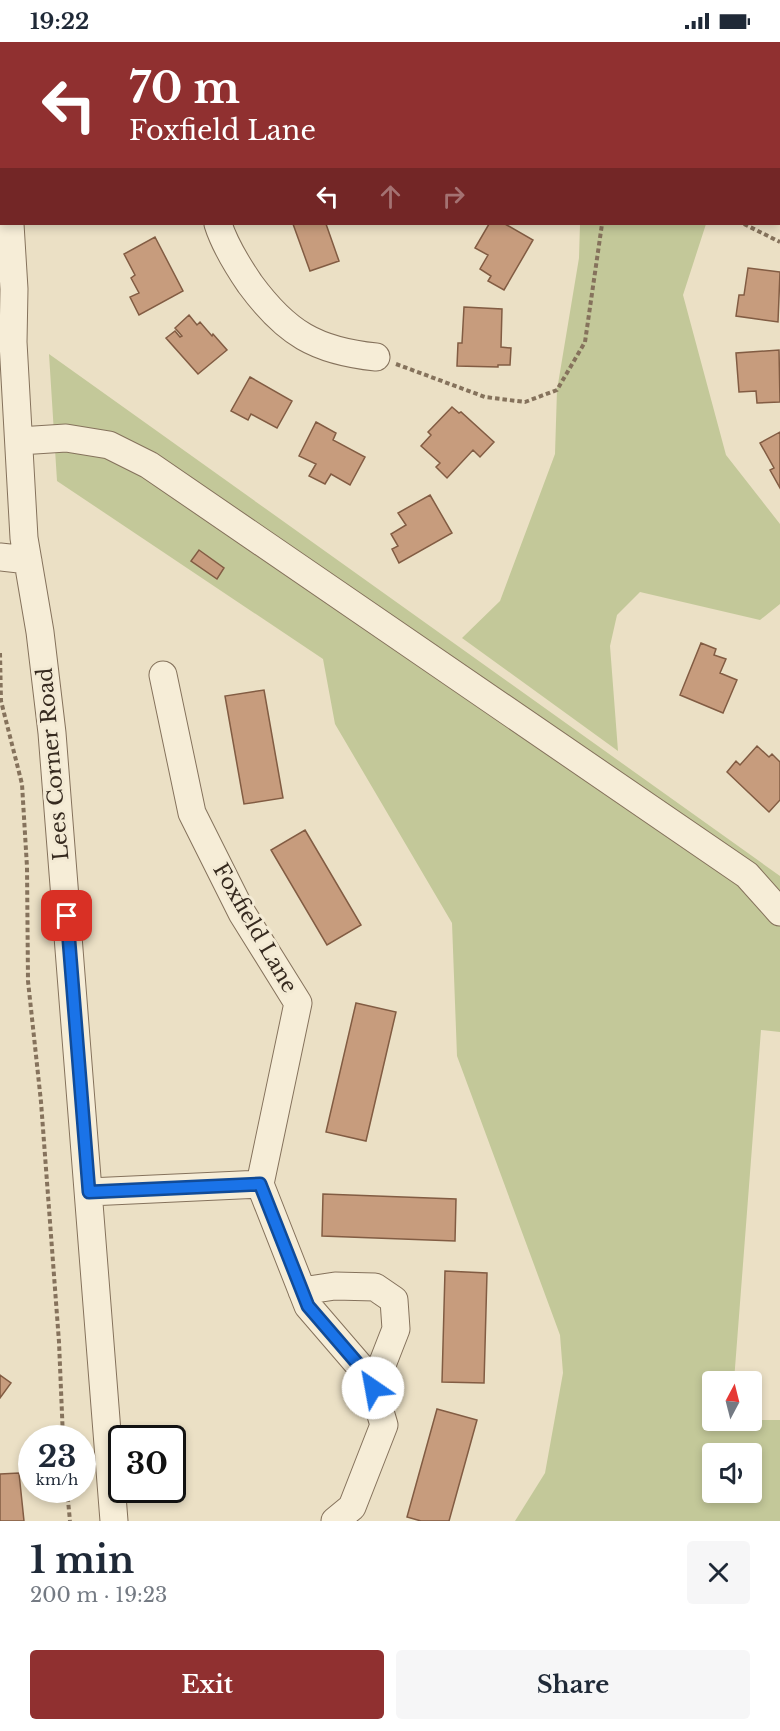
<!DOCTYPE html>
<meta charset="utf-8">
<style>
body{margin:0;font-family:"Libre Baskerville",serif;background:#f6f6f7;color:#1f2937;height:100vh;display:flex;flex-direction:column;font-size:22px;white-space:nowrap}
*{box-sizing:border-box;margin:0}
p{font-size:20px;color:#747a83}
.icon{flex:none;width:33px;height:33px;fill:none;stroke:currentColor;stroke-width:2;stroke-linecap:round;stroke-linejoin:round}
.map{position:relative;height:1479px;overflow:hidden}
.details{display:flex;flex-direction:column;background:#fff;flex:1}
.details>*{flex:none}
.banner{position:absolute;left:0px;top:0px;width:780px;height:183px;box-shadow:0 3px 9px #0003;background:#903030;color:#fff;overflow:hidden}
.needle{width:39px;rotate:7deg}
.buttons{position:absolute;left:702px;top:1329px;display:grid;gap:12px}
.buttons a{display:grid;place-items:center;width:60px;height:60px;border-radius:6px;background:#fff;box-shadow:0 3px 9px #0003;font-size:30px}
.speed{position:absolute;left:18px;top:1383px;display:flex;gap:12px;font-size:30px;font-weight:700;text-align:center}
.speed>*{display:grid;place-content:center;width:78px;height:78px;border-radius:50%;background:#fff;box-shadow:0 3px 9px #0003;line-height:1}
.speed small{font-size:15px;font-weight:400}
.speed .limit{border:3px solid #111;border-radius:9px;background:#fff;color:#111}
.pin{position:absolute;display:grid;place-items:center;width:51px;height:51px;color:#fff;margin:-26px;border-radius:12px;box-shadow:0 3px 9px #0006}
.me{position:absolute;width:66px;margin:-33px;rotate:327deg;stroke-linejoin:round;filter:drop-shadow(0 0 4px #0008)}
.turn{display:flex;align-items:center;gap:21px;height:126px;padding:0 30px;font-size:27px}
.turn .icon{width:78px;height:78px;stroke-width:2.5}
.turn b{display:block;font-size:42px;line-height:51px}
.lanes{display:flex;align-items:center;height:57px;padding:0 30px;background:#0003;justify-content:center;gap:30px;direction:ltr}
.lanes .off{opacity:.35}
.round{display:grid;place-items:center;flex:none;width:63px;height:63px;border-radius:6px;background:#f6f6f7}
.headline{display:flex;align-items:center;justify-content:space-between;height:102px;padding:0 30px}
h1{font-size:36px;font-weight:700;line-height:45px}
.button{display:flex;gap:12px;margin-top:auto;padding:12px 30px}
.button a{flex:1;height:69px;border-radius:6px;background:#903030;color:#fff;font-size:24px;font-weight:700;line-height:69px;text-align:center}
.button a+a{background:#f6f6f7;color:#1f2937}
.status{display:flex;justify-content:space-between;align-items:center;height:42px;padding:0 30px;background:#fff;direction:ltr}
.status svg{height:16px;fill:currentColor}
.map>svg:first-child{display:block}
.green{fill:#c3c899;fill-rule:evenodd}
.building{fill:#c79c7d;stroke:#825c43;stroke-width:1.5}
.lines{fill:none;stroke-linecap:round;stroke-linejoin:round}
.minor-casing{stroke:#85725c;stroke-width:29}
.path{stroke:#85725c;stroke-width:4;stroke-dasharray:4.5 3;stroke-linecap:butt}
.minor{stroke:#f6edd7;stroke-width:27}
.route-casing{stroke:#114b97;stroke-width:15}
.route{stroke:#1a73e8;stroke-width:10}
.labels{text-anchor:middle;stroke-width:6;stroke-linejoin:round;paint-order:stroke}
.street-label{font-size:21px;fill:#362a1f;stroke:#f3ead4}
</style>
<div class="status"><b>19:22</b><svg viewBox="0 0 49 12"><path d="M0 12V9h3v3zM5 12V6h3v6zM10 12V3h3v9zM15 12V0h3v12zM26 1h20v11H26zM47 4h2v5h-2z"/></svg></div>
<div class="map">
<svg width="780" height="1479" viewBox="0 0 780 1479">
<rect width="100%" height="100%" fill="#ebe0c5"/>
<!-- green -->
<path class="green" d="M528 0H780V112L779 113 778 2Z
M580 182H706L683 253 726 413 780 482V562L760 578 640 550 617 573 610 604 618 709 462 596 500 559 555 412 557 348 579 216Z
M49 312 780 834V990L761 988 734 1339 712 1340V1378H780V1479H515L545 1431 563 1331 560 1293 457 1014 452 881 335 682 323 617 57 439ZM712 1412H752V1450H712Z"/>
<!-- building -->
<path class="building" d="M293 182H326L339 219 310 229Z
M489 182H505L533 198 504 248 488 239 491 234 480 227 488 213 475 206Z
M155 195 183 249 139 273 130 255 139 251 131 236 135 233 124 212Z
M748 226 780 230 778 280 736 274 739 253H744Z
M464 265 502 267 501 305 511 306 510 323H498V325L457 324 458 301H462Z
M189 273 197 283 200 280 212 294 213 292 227 308 198 332 166 296 175 289 180 295 182 294 175 286Z
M779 308 780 360 757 361 756 349 739 350 736 311Z
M250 335 292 359 277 386 251 372 248 378 231 369Z
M452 365 459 371 461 370 494 400 480 415 473 408 447 436 436 425 440 421 421 404 431 393 428 390Z
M316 380 336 391 333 398 365 415 350 443 331 432 325 442 309 434 316 422 299 414Z
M780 390V446L770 428 774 426 760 401Z
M430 453 452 491 399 521 392 507 398 504 391 492 406 483 398 471Z
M199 508 224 526 217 537 191 519Z
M701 601 716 607 714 613 726 617 720 631 737 638 723 671 680 653Z
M264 648 283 756 244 762 225 654Z
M757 704 769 715 772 712 780 720V758L769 770 727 730 736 719 740 723Z
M305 788 361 883 327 903 271 808Z
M356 961 396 970 366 1099 326 1090Z
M323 1152 456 1157 455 1199 322 1194Z
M445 1229 487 1231 484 1341 442 1340Z
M0 1333 11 1341 0 1356Z
M437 1367 477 1378 449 1479H421L407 1475Z
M19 1431 24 1479H0V1432Z"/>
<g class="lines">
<defs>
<path id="minor" d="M182 0V2
M0 59 2 78
M10 182 14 247 13 300 24 496 40 590 52 691 114 1479
M218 182C225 204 237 223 250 242 286 291 316 309 376 315
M19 399 66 396 109 403 149 423 747 833 780 870
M0 515 28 518
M163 633 192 771 242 871 298 961 260 1142 308 1264 370 1336 384 1383 352 1465 335 1479
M89 1150 260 1142
M302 1249 335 1244 375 1245 394 1258 396 1287 373 1346"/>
</defs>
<!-- minor casing -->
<use href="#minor" class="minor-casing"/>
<!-- path -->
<path class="path" d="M569 0 570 2
M744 182 780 200
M396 322 485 355 525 360 557 348 585 300 602 182
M0 611 1 659 22 742 27 825 28 939 41 1060 59 1300 63 1396
M67 1448 70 1479"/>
<!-- minor -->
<use href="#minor" class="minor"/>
</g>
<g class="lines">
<defs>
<path id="route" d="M67 874 89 1150 260 1142 308 1264 370 1336 373 1346"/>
</defs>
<!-- route casing -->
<use href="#route" class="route-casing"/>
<!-- route -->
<use href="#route" class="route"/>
</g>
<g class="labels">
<!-- street labels -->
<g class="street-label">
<text transform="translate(53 722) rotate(-95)" y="7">Lees Corner Road</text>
<text transform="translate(255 886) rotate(60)" y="7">Foxfield Lane</text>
</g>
</g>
</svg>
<div class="buttons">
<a><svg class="needle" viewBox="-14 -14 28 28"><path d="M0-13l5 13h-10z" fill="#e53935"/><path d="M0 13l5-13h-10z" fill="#747a83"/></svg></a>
<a><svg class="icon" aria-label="sound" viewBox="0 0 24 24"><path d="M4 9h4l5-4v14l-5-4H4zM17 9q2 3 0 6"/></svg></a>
</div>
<div class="speed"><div>23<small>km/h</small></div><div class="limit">30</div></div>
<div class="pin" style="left:67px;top:874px;background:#d93025"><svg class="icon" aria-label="arrive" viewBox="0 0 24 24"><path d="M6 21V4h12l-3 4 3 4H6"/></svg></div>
<svg class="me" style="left:373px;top:1346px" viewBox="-20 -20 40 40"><circle r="19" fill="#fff"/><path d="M0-13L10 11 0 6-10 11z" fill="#1a73e8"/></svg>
<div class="banner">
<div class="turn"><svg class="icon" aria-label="left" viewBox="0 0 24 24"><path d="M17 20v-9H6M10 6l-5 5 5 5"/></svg><div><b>70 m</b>Foxfield Lane</div></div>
<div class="lanes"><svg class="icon" aria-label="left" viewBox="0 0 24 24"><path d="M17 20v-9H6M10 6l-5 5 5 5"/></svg><svg class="icon off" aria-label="ahead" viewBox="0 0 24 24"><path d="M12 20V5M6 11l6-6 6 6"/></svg><svg class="icon off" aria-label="right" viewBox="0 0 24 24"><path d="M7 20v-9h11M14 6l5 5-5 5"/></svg></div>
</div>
</div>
<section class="details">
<div class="headline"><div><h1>1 min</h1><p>200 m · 19:23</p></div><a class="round"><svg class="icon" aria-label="close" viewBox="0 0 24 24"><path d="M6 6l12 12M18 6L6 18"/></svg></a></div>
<div class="button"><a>Exit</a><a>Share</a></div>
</section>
